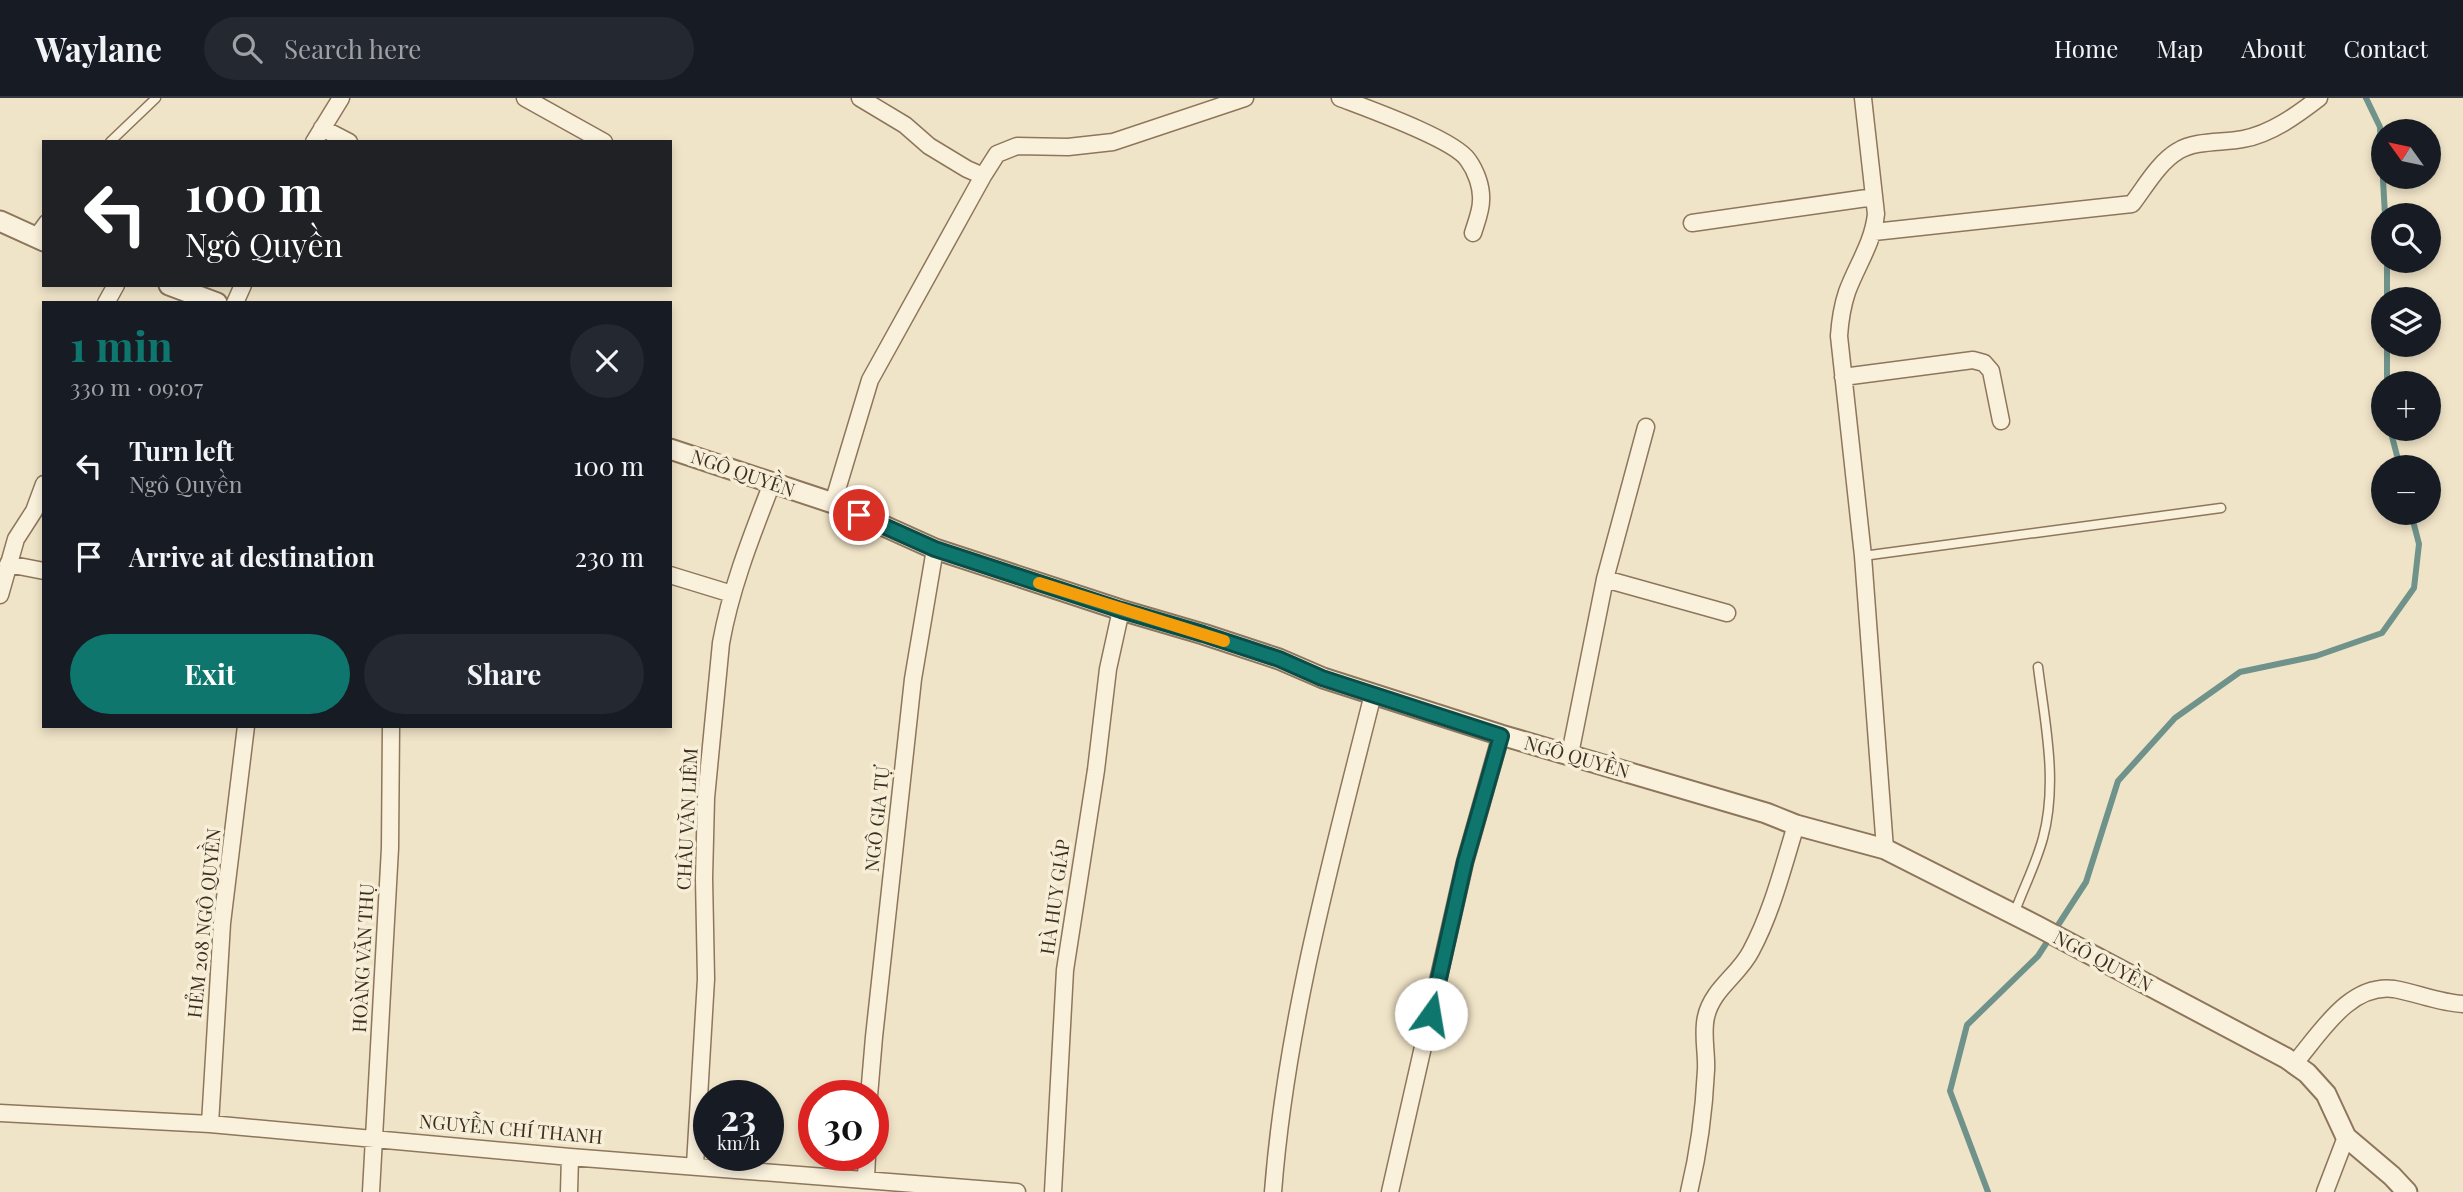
<!DOCTYPE html>
<meta charset="utf-8">
<style>
body{margin:0;font-family:"Playfair Display",serif;background:#242831;color:#f1f3f6;height:100vh;display:flex;flex-direction:column;font-size:26px;white-space:nowrap}
*{box-sizing:border-box;margin:0}
p{font-size:23px;color:#9ea1a6}
.icon{flex:none;width:38px;height:38px;fill:none;stroke:currentColor;stroke-width:2;stroke-linecap:round;stroke-linejoin:round}
.map{position:relative;flex:1;overflow:hidden}
.details{position:absolute;left:42px;top:203px;width:630px;height:427px;display:flex;flex-direction:column;background:#171b24;border-radius:0px;box-shadow:0 4px 10px #0003}
.details>*{flex:none}
.banner{position:absolute;left:42px;top:42px;width:630px;height:147px;border-radius:0px;box-shadow:0 4px 10px #0003;background:#202124;color:#fff;overflow:hidden}
.needle{width:46px;rotate:303deg}
.tools{position:absolute;left:2371px;top:21px;display:grid;gap:14px}
.tools a{display:grid;place-items:center;width:70px;height:70px;border-radius:50%;background:#171b24;box-shadow:0 4px 10px #0003;font-size:35px}
.speed{position:absolute;left:693px;top:982px;display:flex;gap:14px;font-size:35px;font-weight:700;text-align:center}
.speed>*{display:grid;place-content:center;width:91px;height:91px;border-radius:50%;background:#171b24;box-shadow:0 4px 10px #0003;line-height:1}
.speed small{font-size:18px;font-weight:400}
.speed .limit{border:10px solid #d22;background:#fff;color:#111}
.pin{position:absolute;display:grid;place-items:center;width:60px;height:60px;color:#fff;margin:-30px;border:4px solid #fff;border-radius:50%;box-shadow:0 2px 7px #0007}
.me{position:absolute;width:77px;margin:-38px;rotate:13deg;stroke-linejoin:round;filter:drop-shadow(0 0 5px #0008)}
.turn{display:flex;align-items:center;gap:24px;height:147px;padding:0 28px;font-size:32px}
.turn .icon{width:91px;height:91px;stroke-width:2.5}
.turn b{display:block;font-size:49px;line-height:60px}
.round{display:grid;place-items:center;flex:none;width:74px;height:74px;border-radius:37px;background:#242831}
.overview{display:flex;align-items:center;justify-content:space-between;height:119px;padding:0 28px}
h1{font-size:42px;font-weight:700;line-height:52px;color:#0f766e}
.primary-button{display:flex;gap:14px;margin-top:auto;padding:14px 28px}
.primary-button a{flex:1;height:80px;border-radius:42px;background:#0f766e;color:#fff;font-size:28px;font-weight:700;line-height:80px;text-align:center}
.primary-button a+a{background:#242831;color:#f1f3f6}
ul{padding:0;list-style:none}
li{display:flex;align-items:center;gap:21px;height:91px;padding:0 28px}
li div{flex:1}
li b{display:block;font-size:26px}
li em{font-style:normal}
header{display:flex;align-items:center;gap:42px;box-sizing:border-box;height:98px;padding:0 35px;background:#171b24;border-bottom:2px solid #363941}
header strong{font-size:33px}
nav{display:flex;gap:38px;margin-inline-start:auto;font-size:24px}
.search{width:490px;height:63px;background:#242831;display:flex;align-items:center;gap:18px;box-sizing:border-box;padding:0 24px;border-radius:38px;color:#9ea1a6;font-size:26px}
.map>svg:first-child{display:block}
.lines{fill:none;stroke-linecap:round;stroke-linejoin:round}
.stream{stroke:#6f938a;stroke-width:6}
.service-casing{stroke:#8d765c;stroke-width:11}
.minor-casing{stroke:#8d765c;stroke-width:19}
.tertiary-casing{stroke:#8d765c;stroke-width:23}
.service{stroke:#faf1dc;stroke-width:8}
.minor{stroke:#faf1dc;stroke-width:16}
.tertiary{stroke:#faf1dc;stroke-width:19}
.route-casing{stroke:#0a4d48;stroke-width:18}
.route{stroke:#0f766e;stroke-width:12}
.slow{stroke:#f59e0b;stroke-width:12}
.labels{text-anchor:middle;stroke-width:7;stroke-linejoin:round;paint-order:stroke}
.street-label{font-size:19px;fill:#3d2e20;stroke:#f7eed8}
</style>
<header>
<strong>Waylane</strong>
<div class="search"><svg class="icon" aria-label="search" viewBox="0 0 24 24"><circle cx="10" cy="10" r="6"/><path d="M15 15l6 6"/></svg>Search here</div>
<nav><a>Home</a><a>Map</a><a>About</a><a>Contact</a></nav>
</header>
<div class="map">
<svg width="2463" height="1094" viewBox="0 0 2463 1094">
<rect width="100%" height="100%" fill="#f0e4c8"/>
<g class="lines">
<!-- stream -->
<path class="stream" d="M2366 0 2380 29 2385 117
M2387 163V201
M2387 247V285
M2390 331 2400 369
M1988 1094 1950 993 1967 927 2038 858 2086 784 2118 683 2175 620 2240 574 2316 558 2382 535 2414 490 2419 446 2411 415"/>
<defs>
<path id="service" d="M110 44 156 0
M33 137 44 122
M1863 458 2221 410
M2014 816C2023 791 2036 766 2043 740 2058 684 2045 625 2038 569"/>
<path id="minor" d="M525 0 604 44
M860 0 905 27 929 48 967 71 983 78 997 56 1017 48 1068 49 1113 44 1245 0
M1340 0C1366 10 1454 41 1468 62 1476 73 1482 89 1481 103 1481 113 1476 125 1473 135
M1863 0 1876 116C1873 145 1857 167 1847 194 1842 209 1840 223 1839 238L1863 458 1885 751
M322 30 349 44
M314 44 341 0
M1692 125 1874 99
M1874 134 2132 106C2145 89 2159 64 2178 53 2196 42 2223 45 2243 41 2271 36 2297 17 2319 0
M106 205 116 187
M235 205 243 187
M1843 279 1973 262 1984 265 1991 273 2001 323
M833 405 870 282 983 78
M8 466 44 473
M670 477 732 496
M1605 481 1727 515
M0 497 16 441 34 413 44 386
M1570 656 1605 481 1646 329
M2294 966C2320 936 2349 885 2394 891 2417 895 2440 905 2463 906
M869 998 874 939 913 581 935 451
M0 1015 210 1026 570 1059 1017 1094
M210 1026 222 825 246 628
M695 1067 706 881 704 780 706 700 721 545C731 489 752 437 772 385
M866 1081 867 1057
M371 1094 390 750 391 628
M569 1094 570 1059
M1053 1094 1065 872 1096 672 1108 571 1121 512
M1273 1094C1286 925 1332 760 1373 596
M1390 1094 1465 764 1501 637
M1689 1094C1699 1053 1704 1014 1706 972 1707 955 1702 936 1706 919 1712 891 1739 877 1751 853 1772 814 1783 769 1796 727
M2325 1094 2346 1039"/>
<path id="tertiary" d="M0 123 44 143
M169 187 217 205
M670 351 833 405 935 451 1121 512 1203 536 1279 561 1323 580 1501 637 1766 715 1796 727 1885 751 2037 828 2286 960 2307 975 2326 996 2346 1039 2392 1078 2407 1094"/>
</defs>
<!-- service casing -->
<use href="#service" class="service-casing"/>
<!-- minor casing -->
<use href="#minor" class="minor-casing"/>
<!-- tertiary casing -->
<use href="#tertiary" class="tertiary-casing"/>
<!-- service -->
<use href="#service" class="service"/>
<!-- minor -->
<use href="#minor" class="minor"/>
<!-- tertiary -->
<use href="#tertiary" class="tertiary"/>
</g>
<g class="lines">
<defs>
<path id="route" d="M859 417 935 451 1121 512 1203 536 1279 561 1322 580 1501 638 1465 764 1431 916"/>
</defs>
<!-- route casing -->
<use href="#route" class="route-casing"/>
<!-- route -->
<use href="#route" class="route"/>
<!-- slow -->
<path class="slow" d="M1039 485 1224 543"/>
</g>
<g class="labels">
<!-- street labels -->
<g class="street-label">
<text transform="translate(743 375) rotate(19)" y="7">NGÔ QUYỀN</text>
<text transform="translate(1577 659) rotate(16)" y="7">NGÔ QUYỀN</text>
<text transform="translate(687 721) rotate(-87)" y="7">CHÂU VĂN LIÊM</text>
<text transform="translate(877 721) rotate(-84)" y="7">NGÔ GIA TỰ</text>
<text transform="translate(1055 799) rotate(-82)" y="7">HÀ HUY GIÁP</text>
<text transform="translate(204 825) rotate(-84)" y="7">HẺM 208 NGÔ QUYỀN</text>
<text transform="translate(363 860) rotate(-87)" y="7">HOÀNG VĂN THỤ</text>
<text transform="translate(2103 863) rotate(28)" y="7">NGÔ QUYỀN</text>
<text transform="translate(511 1031) rotate(5)" y="7">NGUYỄN CHÍ THANH</text>
</g>
</g>
</svg>
<div class="tools">
<a><svg class="needle" viewBox="-14 -14 28 28"><path d="M0-13l5 13h-10z" fill="#e53935"/><path d="M0 13l5-13h-10z" fill="#9ea1a6"/></svg></a>
<a><svg class="icon" aria-label="search" viewBox="0 0 24 24"><circle cx="10" cy="10" r="6"/><path d="M15 15l6 6"/></svg></a>
<a><svg class="icon" aria-label="layers" viewBox="0 0 24 24"><path d="M12 4l9 5-9 5-9-5zM3 14l9 5 9-5"/></svg></a>
<a>+</a>
<a>−</a>
</div>
<div class="speed"><div>23<small>km/h</small></div><div class="limit">30</div></div>
<div class="pin" style="left:859px;top:417px;background:#d93025"><svg class="icon" aria-label="arrive" viewBox="0 0 24 24"><path d="M6 21V4h12l-3 4 3 4H6"/></svg></div>
<svg class="me" style="left:1431px;top:916px" viewBox="-20 -20 40 40"><circle r="19" fill="#fff"/><path d="M0-13L10 11 0 6-10 11z" fill="#0f766e"/></svg>
<div class="banner">
<div class="turn"><svg class="icon" aria-label="left" viewBox="0 0 24 24"><path d="M17 20v-9H6M10 6l-5 5 5 5"/></svg><div><b>100 m</b>Ngô Quyền</div></div>
</div>
<section class="details">
<div class="overview"><div><h1>1 min</h1><p>330 m · 09:07</p></div><a class="round"><svg class="icon" aria-label="close" viewBox="0 0 24 24"><path d="M6 6l12 12M18 6L6 18"/></svg></a></div>
<ul>
<li><svg class="icon" aria-label="left" viewBox="0 0 24 24"><path d="M17 20v-9H6M10 6l-5 5 5 5"/></svg><div><b>Turn left</b><p>Ngô Quyền</p></div><em>100 m</em></li>
<li><svg class="icon" aria-label="arrive" viewBox="0 0 24 24"><path d="M6 21V4h12l-3 4 3 4H6"/></svg><div><b>Arrive at destination</b></div><em>230 m</em></li>
</ul>
<div class="primary-button"><a>Exit</a><a>Share</a></div>
</section>
</div>
